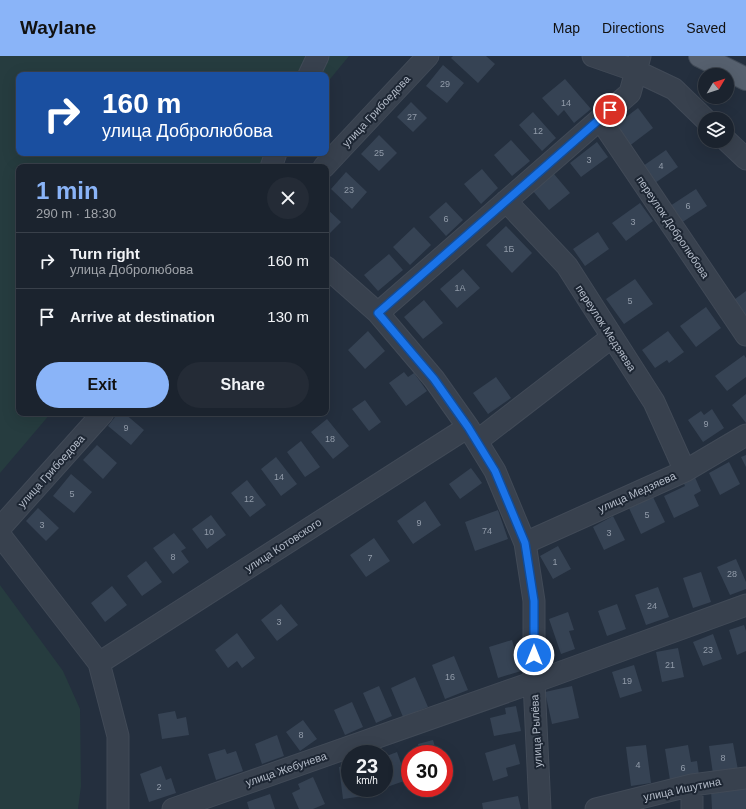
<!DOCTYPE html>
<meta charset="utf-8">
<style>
body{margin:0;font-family:Arial,sans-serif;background:#242b36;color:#f1f3f6;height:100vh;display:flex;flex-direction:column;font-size:15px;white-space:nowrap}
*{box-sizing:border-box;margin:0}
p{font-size:13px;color:#a0a4aa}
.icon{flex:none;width:22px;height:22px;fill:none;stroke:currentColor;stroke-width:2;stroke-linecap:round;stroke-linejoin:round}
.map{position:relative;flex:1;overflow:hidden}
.drawer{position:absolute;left:16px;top:108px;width:313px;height:252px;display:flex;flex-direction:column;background:#1b232e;border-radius:8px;box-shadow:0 4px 16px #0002,0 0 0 1px #39404a}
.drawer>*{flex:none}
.hud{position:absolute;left:16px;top:16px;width:313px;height:84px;border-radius:8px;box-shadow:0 4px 16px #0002,0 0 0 1px #39404a;background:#1a4fa0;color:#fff;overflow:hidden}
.needle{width:26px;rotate:51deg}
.fabs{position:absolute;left:698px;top:12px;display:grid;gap:8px}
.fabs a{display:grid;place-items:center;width:36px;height:36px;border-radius:50%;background:#1b232e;box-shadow:0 4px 16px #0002,0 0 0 1px #39404a;font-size:20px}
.speed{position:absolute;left:341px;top:689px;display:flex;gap:8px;font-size:20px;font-weight:700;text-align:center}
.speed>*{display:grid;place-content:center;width:52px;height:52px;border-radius:50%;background:#1b232e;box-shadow:0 4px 16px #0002,0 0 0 1px #39404a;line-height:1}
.speed small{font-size:10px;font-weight:400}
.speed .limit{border:6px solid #d22;background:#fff;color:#111}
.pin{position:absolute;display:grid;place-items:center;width:34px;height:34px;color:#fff;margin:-17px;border:2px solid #fff;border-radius:50%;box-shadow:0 1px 4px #0007}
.me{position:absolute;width:44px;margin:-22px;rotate:0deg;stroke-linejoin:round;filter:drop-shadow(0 0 3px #0008)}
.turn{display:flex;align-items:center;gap:14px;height:84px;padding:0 20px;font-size:18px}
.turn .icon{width:52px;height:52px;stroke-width:2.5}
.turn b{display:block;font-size:28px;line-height:34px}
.round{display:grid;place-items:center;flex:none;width:42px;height:42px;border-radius:21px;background:#242b36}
.overview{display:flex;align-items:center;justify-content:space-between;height:68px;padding:0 20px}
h1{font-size:24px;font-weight:700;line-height:30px;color:#8ab4f8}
.cta{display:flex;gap:8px;margin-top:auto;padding:8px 20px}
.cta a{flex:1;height:46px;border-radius:24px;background:#8ab4f8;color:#111;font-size:16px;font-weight:700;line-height:46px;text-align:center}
.cta a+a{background:#242b36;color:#f1f3f6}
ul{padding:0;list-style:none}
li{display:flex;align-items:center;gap:12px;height:56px;padding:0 20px;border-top:1px solid #39404a}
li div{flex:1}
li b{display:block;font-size:15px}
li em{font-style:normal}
header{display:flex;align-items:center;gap:24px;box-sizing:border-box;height:56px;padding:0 20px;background:#8ab4f8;color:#111}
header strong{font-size:19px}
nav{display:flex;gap:22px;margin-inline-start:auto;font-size:14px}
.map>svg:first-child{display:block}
.green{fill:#263c3f}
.building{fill:#364354}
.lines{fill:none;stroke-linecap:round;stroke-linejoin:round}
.minor-casing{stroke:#414a57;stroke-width:23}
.major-casing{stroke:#414a57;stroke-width:24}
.minor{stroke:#38414e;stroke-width:21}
.major{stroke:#56606e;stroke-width:22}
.route-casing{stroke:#114b97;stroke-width:10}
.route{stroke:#1a73e8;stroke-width:7}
.labels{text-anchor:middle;stroke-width:4;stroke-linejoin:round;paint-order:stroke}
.number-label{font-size:9px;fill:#929caa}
.street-label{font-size:11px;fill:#b4bcc9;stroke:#1d2633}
</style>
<header>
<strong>Waylane</strong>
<nav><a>Map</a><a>Directions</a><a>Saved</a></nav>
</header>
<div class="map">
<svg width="746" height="753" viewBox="0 0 746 753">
<rect width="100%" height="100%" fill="#242f3e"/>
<!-- green -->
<path class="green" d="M0 0H349L326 28V19H19V97H269L258 111H19V357H51L0 417Z
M0 529 63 615 80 653 81 730 78 753H0Z"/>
<!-- building -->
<path class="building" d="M453 0H486L495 8 478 27 451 2Z
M443 9 464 27 447 47 426 30Z
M565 23 591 53 574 67 564 54 558 60 542 42Z
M411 46 427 62 413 76 397 61Z
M638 52 653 72 628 91 613 71Z
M533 56 556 82 542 95 519 69Z
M379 79 397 97 379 115 361 98Z
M511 84 530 105 512 120 494 99Z
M597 86 608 101 581 121 570 107Z
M666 94 678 111 655 127 643 110Z
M482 113 498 132 481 148 464 128Z
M346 116 367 136 352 153 331 133Z
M554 118 570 137 549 154 533 135Z
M696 133 707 150 681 167 670 150Z
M446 146 463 164 446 180 429 161Z
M640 147 653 165 626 185 612 167Z
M326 152 341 166 326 181Z
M506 170 532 197 512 217 486 189Z
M414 171 431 189 410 209 393 191Z
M598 176 609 193 585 210 573 193Z
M389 198 403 214 378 235 364 219Z
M463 213 480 232 457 252 440 233Z
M635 223 653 248 624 268 606 243Z
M746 235V264L731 246Z
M424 244 443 267 423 283 404 261Z
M706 251 721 272 696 291 680 270Z
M368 275 385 295 365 313 348 294Z
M668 275 684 296 669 307 667 304 655 312 642 294Z
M744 299 746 302V321L727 335 715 320Z
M404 316 408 321 414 317 427 335 406 350 389 327Z
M496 321 511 342 488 358 473 337Z
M746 338V367L732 349Z
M365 344 381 366 369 375 352 353Z
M712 353 724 372 703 386 688 364 701 355 704 359Z
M118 357H124L144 374 131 389 108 370Z
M327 363 349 390 333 403 311 376Z
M301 385 320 411 305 421 287 396Z
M97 389 117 407 103 423 83 404Z
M746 399V411L741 401Z
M276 401 297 428 281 440 261 413Z
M729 406 740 428 720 439 709 417Z
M471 412 482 427 460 443 449 428Z
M693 417 701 435 694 439 699 450 674 462 664 440 685 430 682 423Z
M71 418 92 436 74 457 53 440Z
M247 424 266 449 250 461 231 437Z
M653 441 665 466 641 478 629 452Z
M425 445 441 469 413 488 397 465Z
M38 452 59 472 46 485 26 465Z
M498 454 508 483 475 495 465 466Z
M211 459 226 479 207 493 192 473Z
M613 460 625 484 604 494 593 471Z
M174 477 186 492 181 495 189 506 173 518 153 492Z
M374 482 390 505 366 521 350 499Z
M558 490 571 513 553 523 540 500Z
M736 503 746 526V533L730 539 717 511Z
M146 505 162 526 142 540 127 520Z
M701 516 711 546 693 552 683 522Z
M112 530 127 549 105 566 91 547Z
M658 531 669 561 646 569 635 539Z
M281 548 298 569 277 585 261 564Z
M617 548 626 573 607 580 598 555Z
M568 556 574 574 569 575 575 593 561 598 549 563Z
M744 569 746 575V595L737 599 729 574Z
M237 577 255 602 242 612 237 605 228 612 215 594Z
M713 578 722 603 703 610 693 586Z
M512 584 521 615 498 622 489 591Z
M678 592 684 621 662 626 656 596Z
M454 600 468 634 445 643 432 609Z
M634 609 642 635 620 642 612 616Z
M415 621 428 651 403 661 391 632Z
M379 630 392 660 376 667 363 637Z
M572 630 579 662 552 668 545 636Z
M352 646 363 671 345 679 334 654Z
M516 650 521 675 494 680 490 662 506 658 505 652Z
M175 655 177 663 186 661 189 679 162 683 158 658Z
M303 664 317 683 300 695 286 676Z
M277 679 284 700 262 708 255 688Z
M433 684 437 698H420L418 688Z
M733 687 738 714 713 718 709 690Z
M515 688 520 708 506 712 508 720 493 725 485 697Z
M646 689 651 727 631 730 626 691Z
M688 689 691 706 697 705 699 719 670 724 665 693Z
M225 693 227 698 236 695 243 715 216 724 208 698Z
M397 696 407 724 387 731 384 722V701Z
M161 710 166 724 171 722 176 737 149 746 140 718Z
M350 710V732H363L364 740 343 743 339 711Z
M313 721 325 748 313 753H299L292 737 300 733 298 728Z
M746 731V753H712L711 734Z
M270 738 275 753H249L247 746Z
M518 740 521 753H483L482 747Z"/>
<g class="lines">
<defs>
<path id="minor" d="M593 0 636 15 674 33 705 63
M309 19 318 0
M600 63 746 279
M727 85 746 103
M271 111 276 97
M324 111 428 0
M506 145 567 210 654 346 685 415
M326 211 378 257 434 323 468 371 495 415 525 487 534 545V626L540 753
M378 257 630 37 640 0
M477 385 612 281
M0 472 103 357
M0 479 99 607 118 680V753
M525 487 685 415 746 379
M99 607 468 371
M173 753 534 626 746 549
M596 753 692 729 746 722
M692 753V729"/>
<path id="major" d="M700 0 746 23"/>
</defs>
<!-- minor casing -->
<use href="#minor" class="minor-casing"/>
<!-- major casing -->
<use href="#major" class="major-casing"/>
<!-- minor -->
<use href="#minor" class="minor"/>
<!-- major -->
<use href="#major" class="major"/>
</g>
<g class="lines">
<defs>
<path id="route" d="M534 599V545L525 487 495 415 468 371 434 323 378 257 610 54"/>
</defs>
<!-- route casing -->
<use href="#route" class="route-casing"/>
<!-- route -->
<use href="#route" class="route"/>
</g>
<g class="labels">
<!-- number labels -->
<g class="number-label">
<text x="445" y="31">29</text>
<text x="566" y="50">14</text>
<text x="412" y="64">27</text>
<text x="538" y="78">12</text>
<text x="379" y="100">25</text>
<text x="589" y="107">3</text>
<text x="661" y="113">4</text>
<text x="349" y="137">23</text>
<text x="688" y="153">6</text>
<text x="446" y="166">6</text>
<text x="633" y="169">3</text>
<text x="509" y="196">1Б</text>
<text x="460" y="235">1А</text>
<text x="630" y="248">5</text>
<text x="706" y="371">9</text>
<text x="126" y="375">9</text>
<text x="330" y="386">18</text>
<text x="279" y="424">14</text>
<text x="72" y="441">5</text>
<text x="249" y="446">12</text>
<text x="647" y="462">5</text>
<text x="419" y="470">9</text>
<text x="42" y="472">3</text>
<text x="487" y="478">74</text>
<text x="209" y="479">10</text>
<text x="609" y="480">3</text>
<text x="173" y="504">8</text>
<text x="370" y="505">7</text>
<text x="555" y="509">1</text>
<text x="732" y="521">28</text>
<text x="652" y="553">24</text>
<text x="279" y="569">3</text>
<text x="708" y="597">23</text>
<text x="670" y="612">21</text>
<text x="450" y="624">16</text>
<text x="627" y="628">19</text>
<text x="301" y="682">8</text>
<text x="723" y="705">8</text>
<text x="638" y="712">4</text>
<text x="683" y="715">6</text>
<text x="159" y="734">2</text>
</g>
<!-- street labels -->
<g class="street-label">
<text transform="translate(376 55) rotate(-47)" y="4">улица Грибоедова</text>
<text transform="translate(673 171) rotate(56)" y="4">переулок Добролюбова</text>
<text transform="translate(606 272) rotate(57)" y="4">переулок Медзяева</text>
<text transform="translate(51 415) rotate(-48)" y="4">улица Грибоедова</text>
<text transform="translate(637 436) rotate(-24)" y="4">улица Медзяева</text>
<text transform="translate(283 489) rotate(-33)" y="4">улица Котовского</text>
<text transform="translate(536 675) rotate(-93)" y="4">улица Рылёва</text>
<text transform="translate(286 713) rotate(-19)" y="4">улица Жебунева</text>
<text transform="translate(682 733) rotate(-12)" y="4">улица Ишутина</text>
</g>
</g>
</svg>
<div class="fabs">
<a><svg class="needle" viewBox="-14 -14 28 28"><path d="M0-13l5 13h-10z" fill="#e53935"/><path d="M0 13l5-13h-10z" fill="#a0a4aa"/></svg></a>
<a><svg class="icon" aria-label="layers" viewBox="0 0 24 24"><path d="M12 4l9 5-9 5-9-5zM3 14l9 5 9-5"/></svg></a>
</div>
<div class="speed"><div>23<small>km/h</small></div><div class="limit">30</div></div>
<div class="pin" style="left:610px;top:54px;background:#d93025"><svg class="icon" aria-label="arrive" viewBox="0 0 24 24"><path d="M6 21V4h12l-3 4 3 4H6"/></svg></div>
<svg class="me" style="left:534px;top:599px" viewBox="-20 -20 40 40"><circle r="17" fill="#1a73e8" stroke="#fff" stroke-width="3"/><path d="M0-11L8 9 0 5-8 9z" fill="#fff"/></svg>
<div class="hud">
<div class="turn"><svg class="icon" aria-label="right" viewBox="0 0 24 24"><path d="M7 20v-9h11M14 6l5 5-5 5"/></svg><div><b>160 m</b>улица Добролюбова</div></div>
</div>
<section class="drawer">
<div class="overview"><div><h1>1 min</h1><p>290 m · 18:30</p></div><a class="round"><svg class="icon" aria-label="close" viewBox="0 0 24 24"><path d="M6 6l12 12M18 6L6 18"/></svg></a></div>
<ul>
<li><svg class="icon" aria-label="right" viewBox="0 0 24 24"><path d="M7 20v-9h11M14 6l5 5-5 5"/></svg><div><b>Turn right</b><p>улица Добролюбова</p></div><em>160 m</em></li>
<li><svg class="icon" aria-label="arrive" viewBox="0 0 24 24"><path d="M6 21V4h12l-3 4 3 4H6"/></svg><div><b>Arrive at destination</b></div><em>130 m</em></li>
</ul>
<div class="cta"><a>Exit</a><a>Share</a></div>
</section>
</div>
